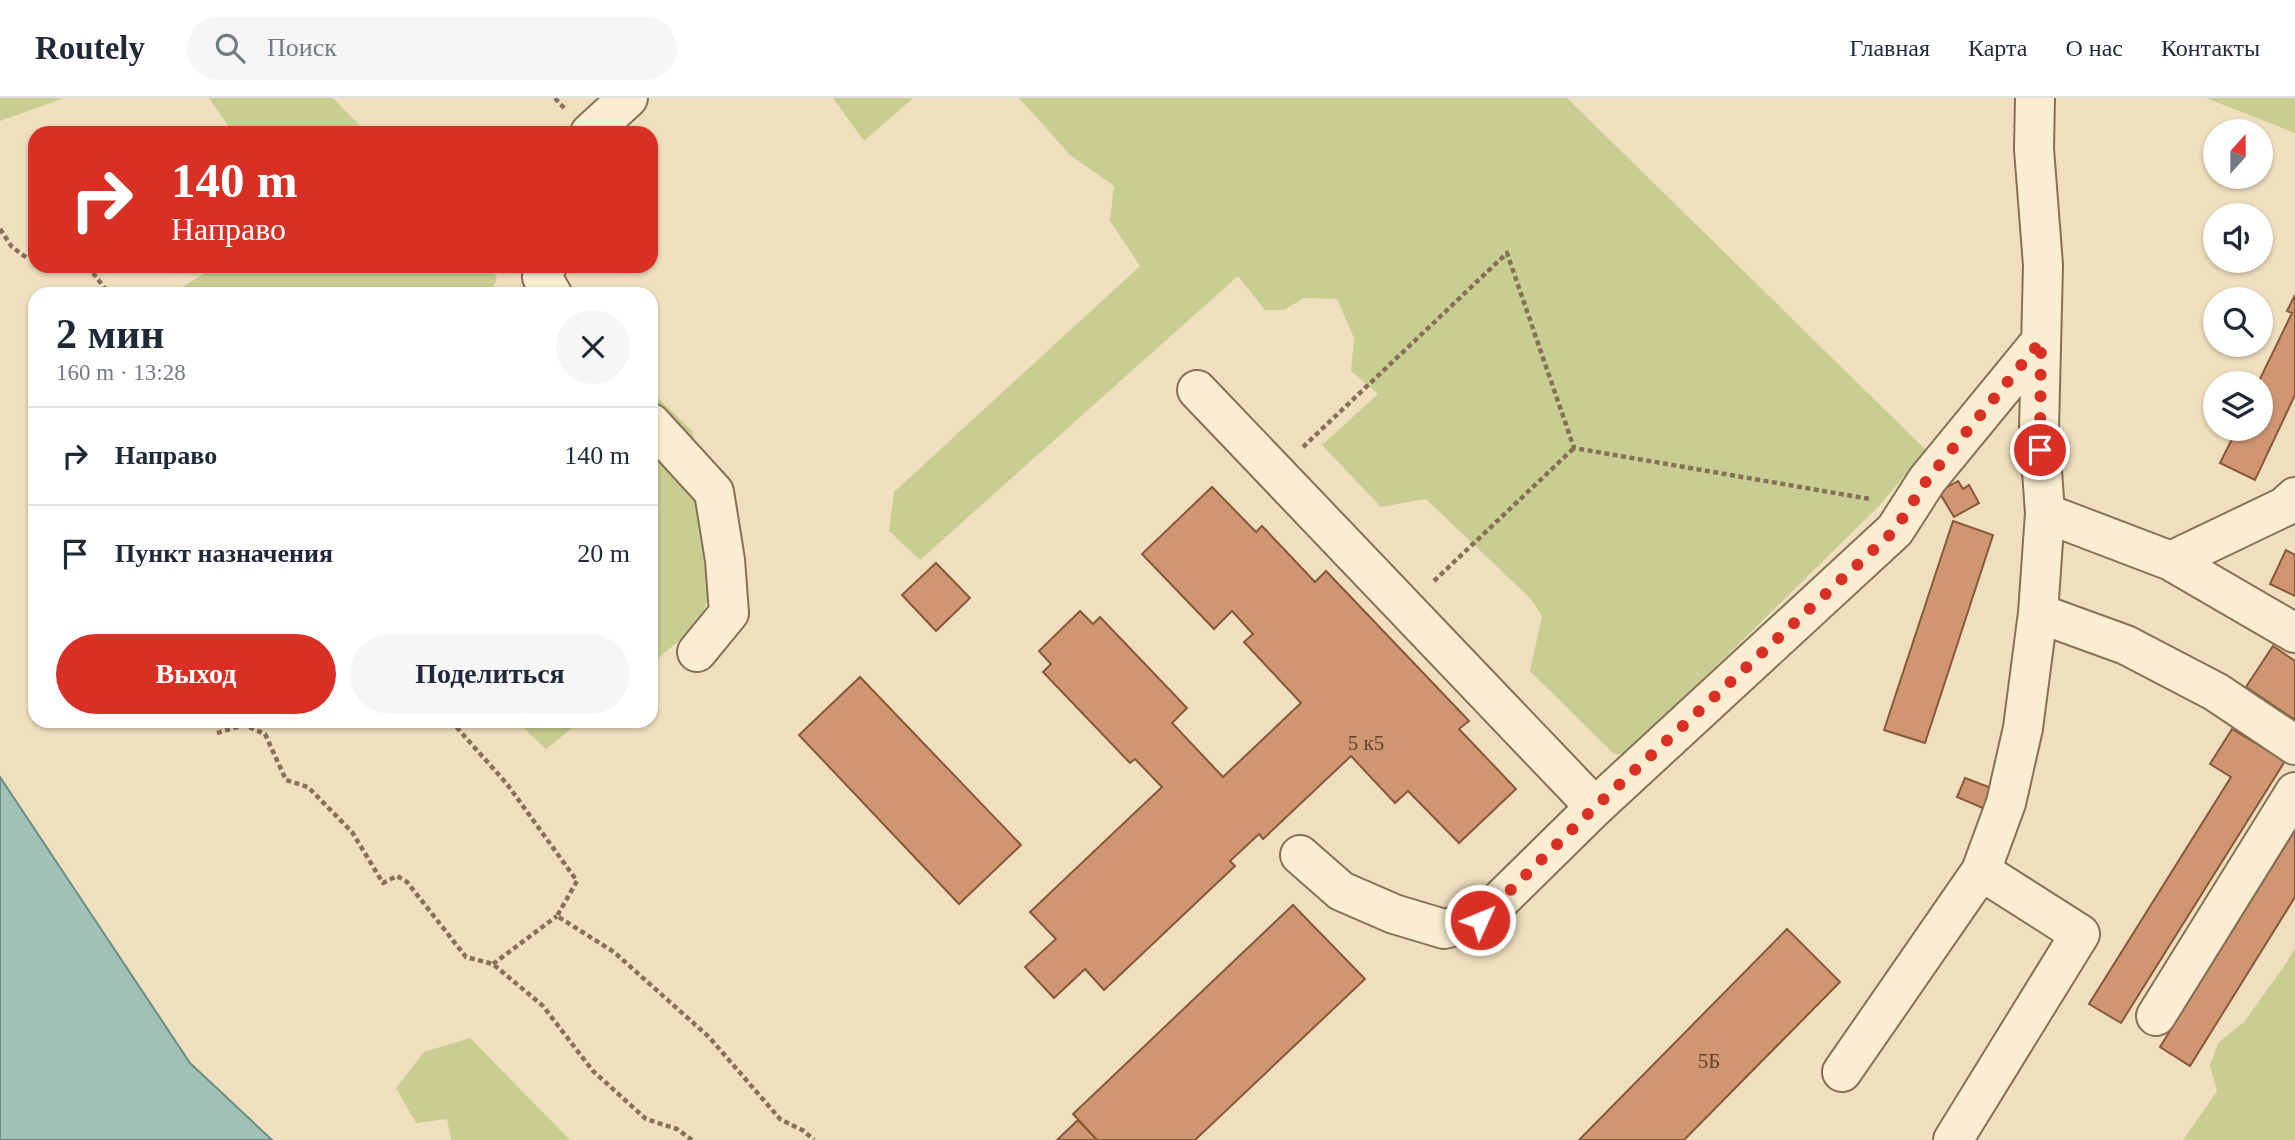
<!DOCTYPE html>
<html lang="ru">
<meta charset="utf-8">
<style>
body{margin:0;font-family:Georgia,serif;background:#f6f6f7;color:#1f2937;height:100vh;display:flex;flex-direction:column;font-size:26px;white-space:nowrap}
*{box-sizing:border-box;margin:0}
p{font-size:23px;color:#747a83}
.icon{flex:none;width:38px;height:38px;fill:none;stroke:currentColor;stroke-width:2;stroke-linecap:round;stroke-linejoin:round}
.map{position:relative;flex:1;overflow:hidden}
.drawer{position:absolute;left:28px;top:189px;width:630px;height:441px;display:flex;flex-direction:column;background:#fff;border-radius:21px;box-shadow:0 2px 5px #0004}
.drawer>*{flex:none}
.top-card{position:absolute;left:28px;top:28px;width:630px;height:147px;border-radius:21px;box-shadow:0 2px 5px #0004;background:#d93025;color:#fff;overflow:hidden}
.needle{width:46px;rotate:21deg}
.fabs{position:absolute;left:2203px;top:21px;display:grid;gap:14px}
.fabs a{display:grid;place-items:center;width:70px;height:70px;border-radius:50%;background:#fff;box-shadow:0 2px 5px #0004;font-size:35px}
.pin{position:absolute;display:grid;place-items:center;width:60px;height:60px;color:#fff;margin:-30px;border:4px solid #fff;border-radius:50%;box-shadow:0 2px 7px #0007}
.me{position:absolute;width:77px;margin:-38px;rotate:46deg;stroke-linejoin:round;filter:drop-shadow(0 0 5px #0008)}
.turn{display:flex;align-items:center;gap:24px;height:147px;padding:0 28px;font-size:32px}
.turn .icon{width:91px;height:91px;stroke-width:2.5}
.turn b{display:block;font-size:49px;line-height:60px}
.round{display:grid;place-items:center;flex:none;width:74px;height:74px;border-radius:37px;background:#f6f6f7}
.head{display:flex;align-items:center;justify-content:space-between;height:119px;padding:0 28px}
h1{font-size:42px;font-weight:700;line-height:52px}
.cta{display:flex;gap:14px;margin-top:auto;padding:14px 28px}
.cta a{flex:1;height:80px;border-radius:42px;background:#d93025;color:#fff;font-size:28px;font-weight:700;line-height:80px;text-align:center}
.cta a+a{background:#f6f6f7;color:#1f2937}
ul{padding:0;list-style:none}
li{display:flex;align-items:center;gap:21px;height:98px;padding:0 28px;border-top:2px solid #e0e1e3}
li div{flex:1}
li b{display:block;font-size:26px}
li em{font-style:normal}
header{display:flex;align-items:center;gap:42px;box-sizing:border-box;height:98px;padding:0 35px;background:#fff;border-bottom:2px solid #e0e1e3}
header strong{font-size:33px}
nav{display:flex;gap:38px;margin-inline-start:auto;font-size:24px}
.search{width:490px;height:63px;background:#f6f6f7;display:flex;align-items:center;gap:18px;box-sizing:border-box;padding:0 24px;border-radius:38px;color:#747a83;font-size:26px}
.map>svg:first-child{display:block}
.green{fill:#c8ce91}
.water{fill:#a1c1b7;stroke:#698f84;stroke-width:2}
.building{fill:#d09672;stroke:#88583b;stroke-width:2}
.lines{fill:none;stroke-linecap:round;stroke-linejoin:round}
.minor-casing{stroke:#887056;stroke-width:42}
.path{stroke:#887056;stroke-width:4.5;stroke-dasharray:5 3.5;stroke-linecap:butt}
.minor{stroke:#faedd1;stroke-width:38}
.route{stroke:#d93025;stroke-width:12;stroke-dasharray:0 21.6}
.labels{text-anchor:middle;stroke-width:5;stroke-linejoin:round;paint-order:stroke}
.number-label{font-size:21px;fill:#5d4431}
</style>
<header>
<strong>Routely</strong>
<div class="search"><svg class="icon" aria-label="search" viewBox="0 0 24 24"><circle cx="10" cy="10" r="6"/><path d="M15 15l6 6"/></svg>Поиск</div>
<nav><a>Главная</a><a>Карта</a><a>О нас</a><a>Контакты</a></nav>
</header>
<div class="map">
<svg width="2295" height="1042" viewBox="0 0 2295 1042">
<rect width="100%" height="100%" fill="#f0dfbe"/>
<!-- green -->
<path class="green" d="M0 0H64L0 23Z
M209 0H333L367 35H233Z
M833 0H913L864 43Z
M1019 0H1567L1926 352 1879 408 1656 627 1630 656H1614L1530 573 1542 518 1531 501 1426 401 1381 409 1322 347 1378 296 1351 273 1354 240 1337 201 1304 200 1284 212H1265L1238 178 920 462 889 433 894 394 1140 168 1110 123 1114 88 1070 57Z
M2206 0H2295V35Z
M216 168H492L497 182 489 196H171Z
M651 293 693 334 699 399 718 474 698 527 651 566Z
M516 623H581L546 651Z
M2295 850V1042H2183L2217 993 2210 968 2218 945 2244 924 2285 867Z
M470 940 570 1042H451L447 1021 416 1025 396 990 424 954Z"/>
<!-- water -->
<path class="water" d="M0 679 190 965 272 1042H0Z"/>
<!-- building -->
<path class="building" d="M2295 197V297L2255 382 2220 365 2237 331H2261V285H2258L2292 215 2287 213Z
M1958 383 1963 391 1969 387 1979 405 1954 419 1939 394Z
M1212 389 1256 434 1262 428 1315 484 1326 473 1469 623 1459 631 1516 691 1459 745 1408 693 1395 705 1351 658 1263 741 1259 736 1230 763 1235 768 1104 892 1085 871 1054 900 1025 869 1056 841 1030 814 1162 689 1135 661 1130 665 1043 574 1051 566 1039 553 1080 513 1093 526 1100 519 1187 610 1172 625 1223 679 1301 605 1244 544 1253 536 1232 513 1214 531 1142 456Z
M1953 423 1993 437 1925 645 1884 632Z
M2286 452 2295 457V498L2270 486Z
M936 465 970 500 936 533 902 497Z
M2273 548 2295 563V622L2246 589Z
M860 579 1021 747 959 806 799 637Z
M2232 631 2285 663 2121 925 2089 906 2231 679 2210 666Z
M1965 680 1994 691 1985 711 1957 699Z
M2295 732V799L2190 968 2160 949Z
M1293 807 1365 881 1195 1042H1097L1073 1016Z
M1787 831 1840 884 1684 1042H1579Z
M1078 1022 1097 1042H1057Z"/>
<g class="lines">
<defs>
<path id="minor" d="M590 35 628 0
M547 168 542 179 552 196
M1197 292 1595 709
M651 325 714 394 725 462 729 515 697 554
M2045 415 2171 463 2295 535
M2171 463 2284 409 2295 399
M2038 515 2126 547 2216 594 2295 647
M1300 757 1341 793 1394 816 1444 831 1480 822 1595 709 1895 432 1927 382 2041 243
M2156 918 2295 694
M1842 974 1981 773 2006 705 2023 630 2038 515 2045 415 2039 331 2043 167 2034 51 2035 0
M1953 1042 2080 836 1981 773"/>
</defs>
<!-- minor casing -->
<use href="#minor" class="minor-casing"/>
<!-- path -->
<path class="path" d="M555 0 564 10
M0 131 12 149 27 160 35 155
M88 168 109 196
M1303 349 1507 155 1574 350 1870 401
M1434 483 1574 350
M451 623 507 686 577 783 557 818 614 854 709 939 780 1021 804 1033 814 1042
M217 635 244 627 265 636 286 682 308 689 352 734 383 785 397 778 407 784 466 859 493 866 543 908 593 973 646 1021 677 1031 692 1042
M493 866 557 818"/>
<!-- minor -->
<use href="#minor" class="minor"/>
</g>
<g class="lines">
<!-- route -->
<path class="route" d="M1480 822 1595 709 1895 432 1927 382 2041 243 2040 352"/>
</g>
<g class="labels">
<!-- number labels -->
<g class="number-label">
<text x="1366" y="652">5 к5</text>
<text x="1709" y="970">5Б</text>
</g>
</g>
</svg>
<div class="fabs">
<a><svg class="needle" viewBox="-14 -14 28 28"><path d="M0-13l5 13h-10z" fill="#e53935"/><path d="M0 13l5-13h-10z" fill="#747a83"/></svg></a>
<a><svg class="icon" aria-label="sound" viewBox="0 0 24 24"><path d="M4 9h4l5-4v14l-5-4H4zM17 9q2 3 0 6"/></svg></a>
<a><svg class="icon" aria-label="search" viewBox="0 0 24 24"><circle cx="10" cy="10" r="6"/><path d="M15 15l6 6"/></svg></a>
<a><svg class="icon" aria-label="layers" viewBox="0 0 24 24"><path d="M12 4l9 5-9 5-9-5zM3 14l9 5 9-5"/></svg></a>
</div>
<div class="pin" style="left:2040px;top:352px;background:#d93025"><svg class="icon" aria-label="arrive" viewBox="0 0 24 24"><path d="M6 21V4h12l-3 4 3 4H6"/></svg></div>
<svg class="me" style="left:1480px;top:822px" viewBox="-20 -20 40 40"><circle r="17" fill="#d93025" stroke="#fff" stroke-width="3"/><path d="M0-11L8 9 0 5-8 9z" fill="#fff"/></svg>
<div class="top-card">
<div class="turn"><svg class="icon" aria-label="right" viewBox="0 0 24 24"><path d="M7 20v-9h11M14 6l5 5-5 5"/></svg><div><b>140 m</b>Направо</div></div>
</div>
<section class="drawer">
<div class="head"><div><h1>2 мин</h1><p>160 m · 13:28</p></div><a class="round"><svg class="icon" aria-label="close" viewBox="0 0 24 24"><path d="M6 6l12 12M18 6L6 18"/></svg></a></div>
<ul>
<li><svg class="icon" aria-label="right" viewBox="0 0 24 24"><path d="M7 20v-9h11M14 6l5 5-5 5"/></svg><div><b>Направо</b></div><em>140 m</em></li>
<li><svg class="icon" aria-label="arrive" viewBox="0 0 24 24"><path d="M6 21V4h12l-3 4 3 4H6"/></svg><div><b>Пункт назначения</b></div><em>20 m</em></li>
</ul>
<div class="cta"><a>Выход</a><a>Поделиться</a></div>
</section>
</div>
